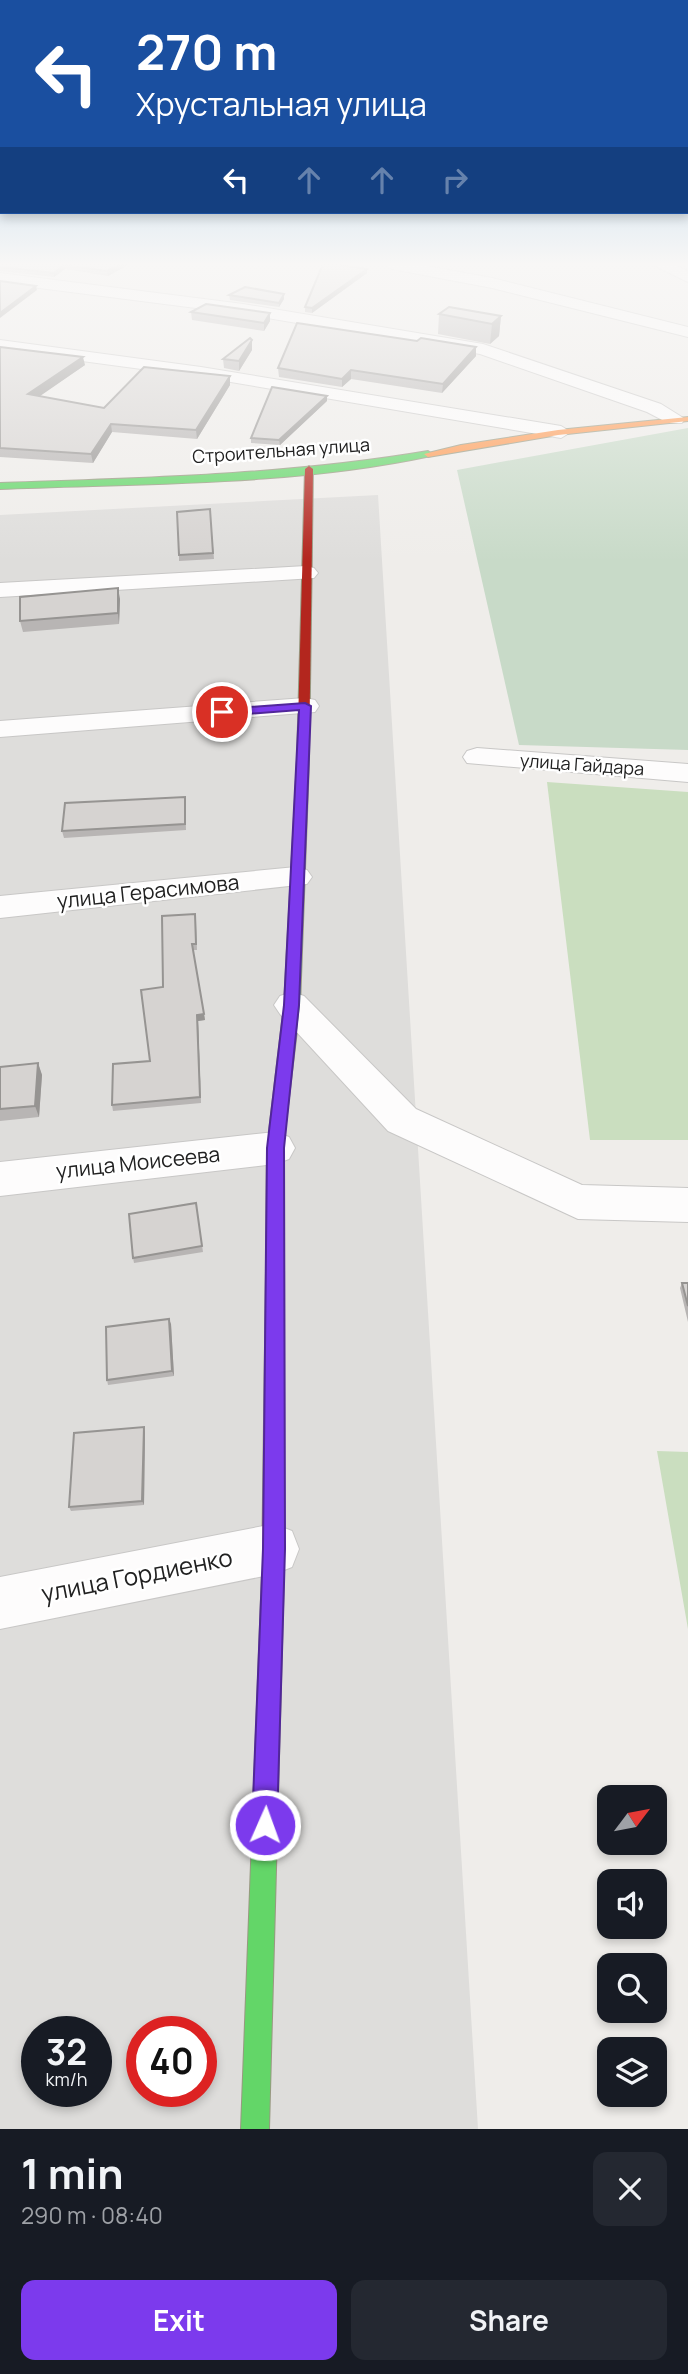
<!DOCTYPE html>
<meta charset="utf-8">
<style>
body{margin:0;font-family:Manrope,sans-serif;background:#242831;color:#f1f3f6;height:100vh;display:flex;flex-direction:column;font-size:26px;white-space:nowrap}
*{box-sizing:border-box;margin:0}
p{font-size:23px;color:#9ea1a6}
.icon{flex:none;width:38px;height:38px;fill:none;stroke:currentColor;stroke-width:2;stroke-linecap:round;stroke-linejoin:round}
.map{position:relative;height:2129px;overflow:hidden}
.panel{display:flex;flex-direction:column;background:#171b24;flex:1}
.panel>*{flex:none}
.guide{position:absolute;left:0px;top:0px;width:690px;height:214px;box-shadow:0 4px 10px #0003;background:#1a4fa0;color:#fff;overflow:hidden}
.needle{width:46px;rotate:58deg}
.controls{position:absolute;left:597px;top:1785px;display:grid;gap:14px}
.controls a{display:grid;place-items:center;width:70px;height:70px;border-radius:14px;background:#171b24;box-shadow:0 4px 10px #0003;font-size:35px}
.speed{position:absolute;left:21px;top:2016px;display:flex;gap:14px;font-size:35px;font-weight:700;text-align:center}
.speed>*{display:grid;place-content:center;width:91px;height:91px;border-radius:50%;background:#171b24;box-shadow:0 4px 10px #0003;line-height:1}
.speed small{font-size:18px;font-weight:400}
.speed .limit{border:10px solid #d22;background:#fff;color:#111}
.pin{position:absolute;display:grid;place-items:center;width:60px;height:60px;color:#fff;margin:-30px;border:4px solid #fff;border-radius:50%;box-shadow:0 2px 7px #0007}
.me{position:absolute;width:77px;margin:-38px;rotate:2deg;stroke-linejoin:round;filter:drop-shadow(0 0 5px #0008)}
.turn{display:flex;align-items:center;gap:24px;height:147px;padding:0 21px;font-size:32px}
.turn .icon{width:91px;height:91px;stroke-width:2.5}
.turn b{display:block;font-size:49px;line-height:60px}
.lanes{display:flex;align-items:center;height:66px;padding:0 21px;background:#0003;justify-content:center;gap:35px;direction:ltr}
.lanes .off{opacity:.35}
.round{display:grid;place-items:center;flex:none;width:74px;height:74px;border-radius:14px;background:#242831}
.overview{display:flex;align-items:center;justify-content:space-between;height:119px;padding:0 21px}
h1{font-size:42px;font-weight:700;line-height:52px}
.cta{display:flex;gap:14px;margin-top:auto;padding:14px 21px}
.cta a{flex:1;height:80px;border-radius:14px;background:#7c3aed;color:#fff;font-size:28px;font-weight:700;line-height:80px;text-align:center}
.cta a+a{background:#242831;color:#f1f3f6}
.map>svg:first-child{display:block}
.residential{fill:#dedddb;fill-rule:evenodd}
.forest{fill:#cadebf}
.cemetery{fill:#c8dac8}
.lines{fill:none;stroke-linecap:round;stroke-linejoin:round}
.street-casing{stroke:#c8c7c6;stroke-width:2}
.fast-casing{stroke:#989981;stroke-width:2}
.slow-casing{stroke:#989981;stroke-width:2}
.jam-casing{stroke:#989981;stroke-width:2}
.street{fill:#fdfcfc;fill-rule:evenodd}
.fast{fill:#63d668;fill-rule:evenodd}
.slow{fill:#ff974d;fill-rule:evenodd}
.jam{fill:#b3261e;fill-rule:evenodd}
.wall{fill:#b8b5b4}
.shaded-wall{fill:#969492}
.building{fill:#d6d3d1;stroke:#969492;stroke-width:2}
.route{fill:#7c3aed;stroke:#51269a;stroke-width:2}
.labels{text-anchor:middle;stroke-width:5;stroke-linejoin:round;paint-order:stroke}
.far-street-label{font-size:18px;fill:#212121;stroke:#fff}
.street-label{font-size:21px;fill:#212121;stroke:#fff}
.near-street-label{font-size:24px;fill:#212121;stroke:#fff}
</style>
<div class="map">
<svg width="688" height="2129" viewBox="0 0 688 2129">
<rect width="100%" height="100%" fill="#efedea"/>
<!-- residential -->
<path class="residential" d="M378 495 478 2129H0V515ZM37 2032H96V2091H37ZM142 2032H201V2091H142Z"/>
<!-- forest -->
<path class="forest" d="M547 782 688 792V1140H590Z
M657 1451 688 1452V1629Z"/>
<!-- cemetery -->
<path class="cemetery" d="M688 428V750L519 745 457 470Z"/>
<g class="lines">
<defs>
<path id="street" d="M384 264H416L492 278 688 327V337L492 288 392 269Z
M651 264H672L688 271V282Z
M0 273 243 304 483 344 661 404 685 419 682 423H668L647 412 480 354 243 314 0 283Z
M0 340 201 367 561 426 571 432 561 438 201 377 0 350Z
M306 566 314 568 318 573 314 578 0 597V583Z
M305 698 315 700 319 706 315 712 0 737V721Z
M477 748 688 764V782L467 763 463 757 467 751Z
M296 867 307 870 312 877 307 884 0 918V896Z
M292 992 304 996 416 1109 582 1185 688 1188V1222L578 1219 388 1131 280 1014 274 1005 280 996Z
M275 1132 289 1137 295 1148 289 1159 275 1164 0 1196V1162Z
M274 1524 292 1531 299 1549 292 1567 274 1574 0 1629V1577Z"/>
<path id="fast" d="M428 451 432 454 431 456C291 486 143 483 0 489V483C143 478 286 475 428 451Z
M303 756 309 760 300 1005 283 1148 284 1271 281 1277 275 1279 269 1277 266 1271 267 1148 284 1005 297 760Z
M273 1561 281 1564 284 1572 269 2129H241L262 1572 265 1564Z"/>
<path id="slow" d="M688 417V421L558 435 428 457 424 454 461 445 558 430Z
M275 1263 281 1265 284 1271V1572L281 1580 273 1583 265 1580 262 1572 266 1271 269 1265Z"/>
<path id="jam" d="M309 466 313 469 309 760 303 764 297 760 305 469Z"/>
</defs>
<!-- street casing -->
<use href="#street" class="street-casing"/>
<!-- fast casing -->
<use href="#fast" class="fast-casing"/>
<!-- slow casing -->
<use href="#slow" class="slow-casing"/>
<!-- jam casing -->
<use href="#jam" class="jam-casing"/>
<!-- street -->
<use href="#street" class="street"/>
<!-- fast -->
<use href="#fast" class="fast"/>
<!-- slow -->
<use href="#slow" class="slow"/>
<!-- jam -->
<use href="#jam" class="jam"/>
</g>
<!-- wall -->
<path class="wall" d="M0 264H130L108 276 65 269 54 277 0 271Z
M367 269V273L312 313 305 312V307Z
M284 294V299L279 307 230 300 229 295Z
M191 312 270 321 264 331 192 320Z
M439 314 501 316 499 336 490 344 438 334Z
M252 340V350L239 371 224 368 223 359Z
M417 341 476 347V356L442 393 351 379 342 387 279 377 278 368Z
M0 347 85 365 39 396 104 408 230 376V385L197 439 112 432 93 463 0 457Z
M327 401 280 445 251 443V438Z
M210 509 214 559 179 561V555Z
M120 599 119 624 23 632 20 621Z
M185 797 186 830 64 838 62 831Z
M196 920 197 950H193L205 1020 198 1021 201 1103 113 1111 112 1105 150 1061 163 987Z
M38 1063 42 1075 39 1117 0 1121V1067Z
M196 1203 203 1252 134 1263 133 1258Z
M682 1283H688V1322L680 1288Z
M171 1324 174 1376 108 1385 107 1380Z
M145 1432 144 1505 71 1511 69 1507Z"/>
<!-- shaded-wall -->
<path class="shaded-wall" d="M121 264H130L108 276 107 271Z
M64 265 65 269 54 277V273Z
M367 269V273L312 313V308Z
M36 286 37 290 0 318V313Z
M284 294V299L279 307V303Z
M270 313V321L264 331V323Z
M501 316 499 336 490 344 492 324Z
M252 340V350L239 371V361Z
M476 347V356L442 393 443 384Z
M83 357 85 365 30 403 28 394Z
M351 370V379L342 387V379Z
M230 376V385L197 439 196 430Z
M327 396V401L280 445 279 440Z
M111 424 112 432 93 463 91 454Z
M118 588 120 599 119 624 118 613Z
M204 1014 205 1020 198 1021 201 1103 197 1015Z
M38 1063 42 1075 39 1117 35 1106Z
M169 1319 171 1324 174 1376 172 1371Z
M144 1427 145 1432 144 1505 142 1501Z"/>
<!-- building -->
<path class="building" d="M0 264H121L107 271 64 265 54 273 0 267Z
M323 264H335L367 269 312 308 305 307Z
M0 281 36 286 0 313Z
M245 287 284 294 279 303 229 295Z
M206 304 270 313 264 323 191 312Z
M449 307 501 316 492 324 439 314Z
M297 323 417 341 421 338 476 347 443 384 351 370 342 379 278 368Z
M250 338 252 340 239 361 223 359Z
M0 347 83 357 28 394 104 408 144 367 230 376 196 430 111 424 91 454 0 448Z
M272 387 327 396 279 440 251 438Z
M210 509 213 553 179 555 177 512Z
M118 588V613L20 621V597Z
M185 797V824L62 831 65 803Z
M195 914 196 944H192L204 1014 197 1015 200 1097 112 1105 113 1064 150 1061 141 990 163 987 162 916Z
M38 1063 35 1106 0 1109V1067Z
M196 1203 202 1246 133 1258 129 1214Z
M682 1283H688V1306Z
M169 1319 172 1371 107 1380 106 1327Z
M144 1427 142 1501 69 1507 74 1433Z"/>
<!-- sky -->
<linearGradient id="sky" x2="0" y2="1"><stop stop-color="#97c4e6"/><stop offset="0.47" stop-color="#f8f7f6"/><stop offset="1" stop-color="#f8f7f6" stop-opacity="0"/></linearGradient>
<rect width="688" height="562" fill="url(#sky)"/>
<!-- route -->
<path class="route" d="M305 703 311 706 299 1005 284 1148 285 1549 277 1825 274 1834 265 1838 256 1834 252 1825 263 1549 267 1148 284 1005 299 710 222 716 216 712 222 709Z"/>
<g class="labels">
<!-- far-street labels -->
<g class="far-street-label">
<text transform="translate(281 451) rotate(-4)" y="6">Строительная улица</text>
<text transform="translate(582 765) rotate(4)" y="6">улица Гайдара</text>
</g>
<!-- street labels -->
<g class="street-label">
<text transform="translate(148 892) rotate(-6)" y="7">улица Герасимова</text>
<text transform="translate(138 1163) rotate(-6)" y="7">улица Моисеева</text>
</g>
<!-- near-street labels -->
<g class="near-street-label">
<text transform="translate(137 1576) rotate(-11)" y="8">улица Гордиенко</text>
</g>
</g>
</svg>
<div class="controls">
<a><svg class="needle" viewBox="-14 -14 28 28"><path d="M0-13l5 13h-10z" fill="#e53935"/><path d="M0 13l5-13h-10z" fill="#9ea1a6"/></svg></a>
<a><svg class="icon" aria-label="sound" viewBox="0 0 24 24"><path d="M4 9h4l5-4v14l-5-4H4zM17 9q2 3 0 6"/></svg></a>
<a><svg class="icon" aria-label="search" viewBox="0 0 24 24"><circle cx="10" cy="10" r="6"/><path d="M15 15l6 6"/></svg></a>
<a><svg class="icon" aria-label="layers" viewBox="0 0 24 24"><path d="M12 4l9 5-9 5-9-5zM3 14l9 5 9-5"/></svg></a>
</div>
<div class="speed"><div>32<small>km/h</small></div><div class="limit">40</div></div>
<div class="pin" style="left:222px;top:712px;background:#d93025"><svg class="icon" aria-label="arrive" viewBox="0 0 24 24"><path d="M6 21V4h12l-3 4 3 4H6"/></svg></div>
<svg class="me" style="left:265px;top:1825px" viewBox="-20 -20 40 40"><circle r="17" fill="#7c3aed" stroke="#fff" stroke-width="3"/><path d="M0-11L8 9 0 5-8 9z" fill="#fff"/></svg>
<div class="guide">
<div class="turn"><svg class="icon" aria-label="left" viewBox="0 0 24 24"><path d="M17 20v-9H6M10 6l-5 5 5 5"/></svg><div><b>270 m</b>Хрустальная улица</div></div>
<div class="lanes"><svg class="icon" aria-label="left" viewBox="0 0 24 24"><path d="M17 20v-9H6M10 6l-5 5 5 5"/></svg><svg class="icon off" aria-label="ahead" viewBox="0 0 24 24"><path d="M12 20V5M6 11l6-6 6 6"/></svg><svg class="icon off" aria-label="ahead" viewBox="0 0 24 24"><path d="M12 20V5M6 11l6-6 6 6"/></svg><svg class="icon off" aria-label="right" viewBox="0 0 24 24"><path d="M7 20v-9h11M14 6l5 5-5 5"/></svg></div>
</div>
</div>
<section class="panel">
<div class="overview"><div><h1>1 min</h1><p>290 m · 08:40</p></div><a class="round"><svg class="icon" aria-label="close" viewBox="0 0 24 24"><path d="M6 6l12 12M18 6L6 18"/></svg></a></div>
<div class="cta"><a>Exit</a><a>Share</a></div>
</section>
